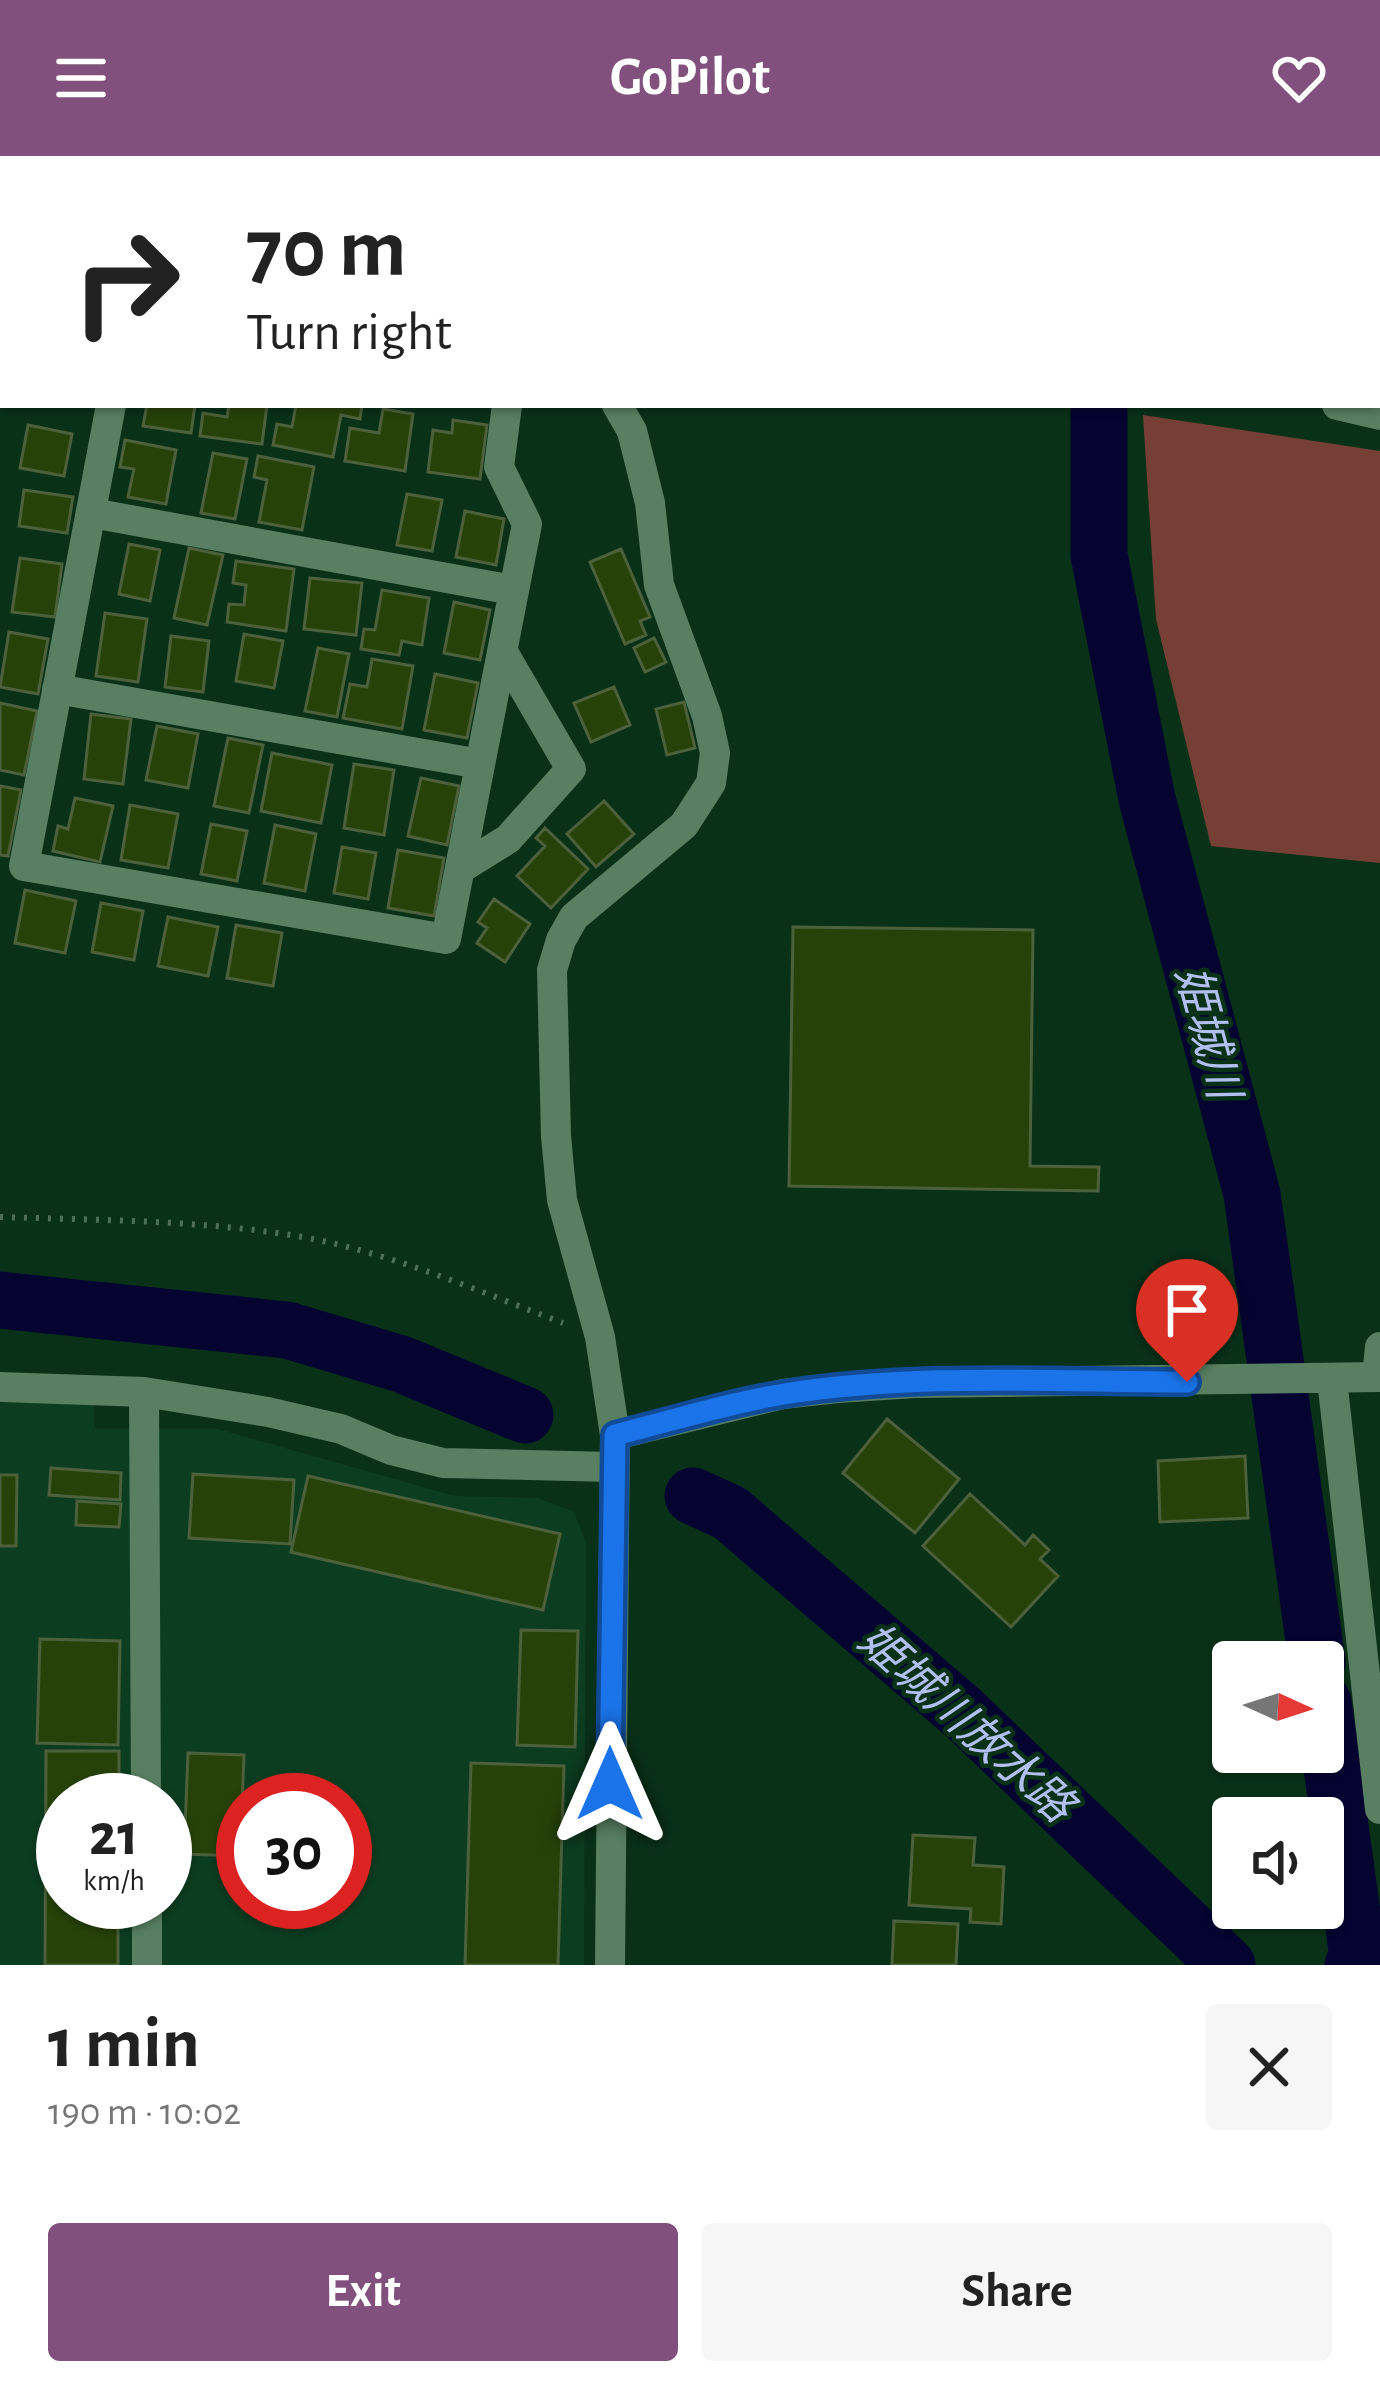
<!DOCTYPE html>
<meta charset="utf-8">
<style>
body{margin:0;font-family:"Alegreya Sans","Noto Sans JP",sans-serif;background:#f6f6f6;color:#222;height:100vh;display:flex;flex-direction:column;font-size:45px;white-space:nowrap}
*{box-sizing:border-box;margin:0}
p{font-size:39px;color:#767676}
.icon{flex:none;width:66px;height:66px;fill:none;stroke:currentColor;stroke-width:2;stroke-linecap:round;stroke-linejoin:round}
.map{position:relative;height:1809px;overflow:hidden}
.side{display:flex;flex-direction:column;background:#fff;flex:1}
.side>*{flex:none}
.top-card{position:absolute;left:0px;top:0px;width:1380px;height:252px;box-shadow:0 3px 9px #0004;background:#fff;color:#222;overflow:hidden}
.needle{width:78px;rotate:93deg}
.fabs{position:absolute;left:1212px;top:1485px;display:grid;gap:24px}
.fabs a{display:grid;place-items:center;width:132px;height:132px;border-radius:12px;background:#fff;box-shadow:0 3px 9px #0004;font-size:60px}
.speed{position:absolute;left:36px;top:1617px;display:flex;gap:24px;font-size:60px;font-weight:700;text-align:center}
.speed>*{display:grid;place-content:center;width:156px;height:156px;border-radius:50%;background:#fff;box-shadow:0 3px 9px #0004;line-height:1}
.speed small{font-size:30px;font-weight:400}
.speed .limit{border:18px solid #d22;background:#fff;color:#111}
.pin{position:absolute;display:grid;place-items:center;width:102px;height:102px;color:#fff;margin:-123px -51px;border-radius:50% 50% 50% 0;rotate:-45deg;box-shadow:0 0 12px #0007}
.pin .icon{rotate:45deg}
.me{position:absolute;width:132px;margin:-66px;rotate:0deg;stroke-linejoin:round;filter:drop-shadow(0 0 9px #0008)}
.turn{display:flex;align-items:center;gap:42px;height:252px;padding:0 48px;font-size:54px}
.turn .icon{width:156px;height:156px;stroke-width:2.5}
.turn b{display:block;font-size:84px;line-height:102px}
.round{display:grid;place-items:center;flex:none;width:126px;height:126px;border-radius:12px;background:#f6f6f6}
.headline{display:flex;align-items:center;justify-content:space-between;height:204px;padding:0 48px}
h1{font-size:72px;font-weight:600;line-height:90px}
.action{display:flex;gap:24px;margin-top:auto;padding:24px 48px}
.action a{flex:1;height:138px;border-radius:12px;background:#82507c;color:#fff;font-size:48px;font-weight:600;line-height:138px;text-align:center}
.action a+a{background:#f6f6f6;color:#222}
header{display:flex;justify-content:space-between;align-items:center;height:156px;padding:0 48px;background:#82507c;color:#fff;font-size:54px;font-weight:600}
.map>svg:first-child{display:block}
.built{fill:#0c3d20;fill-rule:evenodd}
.green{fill:#763f35}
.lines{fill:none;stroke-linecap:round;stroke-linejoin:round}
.river{stroke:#050431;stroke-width:57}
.building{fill:#274209;stroke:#4c613b;stroke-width:3}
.path{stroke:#4e6f59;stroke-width:6;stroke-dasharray:3 9;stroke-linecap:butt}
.minor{stroke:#587f62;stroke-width:30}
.route-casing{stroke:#114b97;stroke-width:30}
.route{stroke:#1a73e8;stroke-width:21}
.labels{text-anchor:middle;stroke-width:9;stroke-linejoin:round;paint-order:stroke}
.water-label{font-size:45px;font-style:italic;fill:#b2c0f1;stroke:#093118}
</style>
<header><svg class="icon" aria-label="menu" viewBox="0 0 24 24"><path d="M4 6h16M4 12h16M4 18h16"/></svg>GoPilot<svg class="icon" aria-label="heart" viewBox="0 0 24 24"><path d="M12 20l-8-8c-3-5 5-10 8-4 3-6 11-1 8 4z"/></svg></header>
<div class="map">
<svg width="1380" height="1809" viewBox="0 0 1380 1809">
<rect width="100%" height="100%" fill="#093118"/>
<!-- built -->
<path class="built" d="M93 1246 95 1273H218L455 1340 538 1342 574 1356 586 1387 584 1809H0V1247ZM63 1644H165V1746H63ZM243 1644H345V1746H243Z"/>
<!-- green -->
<path class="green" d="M1143 259 1380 295V707L1211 690 1156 463Z"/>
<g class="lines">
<!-- river -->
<path class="river" d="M1147 3 1148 0
M1099 249V399L1147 643 1252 1038 1317 1506
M0 1144 287 1174 401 1208 525 1259
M693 1340 730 1357 962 1556 1227 1809
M1323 1546 1358 1801 1353 1809"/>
</g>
<!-- building -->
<path class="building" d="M147 249H195L191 277 143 270Z
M229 249H267L262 288 200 280 203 257 227 261Z
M296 249H362L360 263 341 259 333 301 273 289 277 268 292 271Z
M383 253 413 258 405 315 345 305 350 272 379 277Z
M453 264 487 269 480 323 428 316 433 274 452 277Z
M28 269 72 278 64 320 20 312Z
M125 284 176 294 166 348 128 341 134 313 120 311Z
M213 297 247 303 235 363 201 357Z
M258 300 314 311 302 374 259 366 267 324 254 321Z
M24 334 73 341 67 377 19 370Z
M407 338 442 344 432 395 397 389Z
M465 355 504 363 496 409 456 401Z
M129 388 160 394 150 445 119 438Z
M189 392 223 399 207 469 174 462Z
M621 393 650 461 640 465 646 479 625 488 590 406Z
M20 402 62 408 55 461 12 456Z
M236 405 294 413 286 475 227 466 229 448 244 449 246 429 233 427Z
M310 422 362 427 356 479 304 473Z
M382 434 429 442 422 489 402 485 399 499 361 493 364 473 375 474Z
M454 446 490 454 480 504 444 497Z
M105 457 147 463 138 526 96 520Z
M9 476 48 483 38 538 0 531Z
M244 478 283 485 274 532 236 525Z
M171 480 209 485 203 536 165 531Z
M654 482 666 506 645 516 634 492Z
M318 492 349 498 337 561 305 555Z
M372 503 413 510 402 573 343 562 350 528 367 531Z
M435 518 478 527 467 582 424 574Z
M614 531 630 569 591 586 574 547Z
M684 546 695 592 667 599 656 553Z
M0 547 37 555 24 619 0 614Z
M91 558 131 563 123 628 84 623Z
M157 570 198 578 188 632 146 624Z
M228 582 263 589 249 657 214 650Z
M272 597 332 609 321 667 261 655Z
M354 608 394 614 384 679 344 672Z
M421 622 459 630 447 689 408 680Z
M0 630 21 634 8 700 0 699Z
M75 642 113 650 100 706 53 695 58 670 68 673Z
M604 645 634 678 596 711 567 678Z
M130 649 178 658 168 712 121 704Z
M211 668 247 675 237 725 201 718Z
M275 669 316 678 305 735 264 727Z
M545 672 588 713 551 752 517 720 545 690 536 682Z
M342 691 376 697 368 743 334 737Z
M398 694 444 702 434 760 388 752Z
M25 734 76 745 65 797 15 787Z
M494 743 530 768 505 806 477 787 487 772 478 766Z
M101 747 143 755 134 804 92 796Z
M168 761 218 771 208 820 158 810Z
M236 769 282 777 273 830 227 822Z
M793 771 1033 774 1030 1010 1099 1011 1098 1035 789 1030Z
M887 1263 959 1323 915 1377 843 1317Z
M1245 1300 1248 1362 1160 1366 1158 1305Z
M51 1312 121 1317 120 1344 49 1339Z
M193 1318 294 1324 290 1388 189 1382Z
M0 1319H17L16 1390H0Z
M308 1320 560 1378 543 1454 291 1396Z
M970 1338 1025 1389 1033 1379 1049 1394 1040 1403 1058 1420 1011 1471 923 1390Z
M77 1345 121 1348 119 1371 76 1369Z
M521 1474 578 1475 575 1591 517 1589Z
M40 1483 120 1485 118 1589 37 1587Z
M46 1595H119V1644H63V1746H118V1809H45Z
M188 1597 244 1599 240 1700 184 1698Z
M471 1607 564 1610 558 1809H465Z
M913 1679 975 1682 973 1709 1004 1711 1001 1768 970 1766 971 1753 909 1749Z
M894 1765 958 1768 956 1809H892Z"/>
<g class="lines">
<!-- path -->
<path class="path" d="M368 0 380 3
M0 1061C94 1064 190 1064 284 1078 380 1092 473 1133 563 1167"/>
<!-- minor -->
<path class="minor" d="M177 0 192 3
M552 0V3
M1377 196H1380
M111 249 24 710 446 783 527 368 499 311 507 249
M1337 249 1380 259
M92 357 513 434
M57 533 480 608
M463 711 508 683 571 613 503 496
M1377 1221 1380 1191
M1332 1223 1380 1653
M0 1231 144 1236 268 1256 341 1273 391 1294 443 1307 612 1311
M144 1236 146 1644
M615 1279 783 1238 837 1232 915 1227 1380 1221
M147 1746V1809
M610 1809 615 1279 600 1181 562 1044 556 980 552 814 561 784 574 761 684 669 711 627 715 597 707 560 659 429 650 347 632 275 617 249"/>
</g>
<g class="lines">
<defs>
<path id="route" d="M610 1628 615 1279C671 1265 728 1247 784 1238 916 1217 1054 1226 1187 1226"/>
</defs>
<!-- route casing -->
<use href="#route" class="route-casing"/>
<!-- route -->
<use href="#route" class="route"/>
</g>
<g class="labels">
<!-- water labels -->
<g class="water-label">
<text transform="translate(1209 876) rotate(75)" y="16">姫城川</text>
<text transform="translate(967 1566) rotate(42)" y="16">姫城川放水路</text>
</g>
</g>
</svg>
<div class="fabs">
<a><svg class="needle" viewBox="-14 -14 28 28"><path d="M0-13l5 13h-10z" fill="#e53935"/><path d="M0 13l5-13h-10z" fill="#767676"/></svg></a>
<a><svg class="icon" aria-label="sound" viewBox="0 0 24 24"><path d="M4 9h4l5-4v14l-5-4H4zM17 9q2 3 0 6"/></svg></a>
</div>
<div class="speed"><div>21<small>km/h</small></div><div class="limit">30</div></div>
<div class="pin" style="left:1187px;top:1226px;background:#d93025"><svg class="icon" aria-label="arrive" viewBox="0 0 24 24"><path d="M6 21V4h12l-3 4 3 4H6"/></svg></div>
<svg class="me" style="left:610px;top:1628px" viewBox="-20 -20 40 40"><path d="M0-17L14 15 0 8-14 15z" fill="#1a73e8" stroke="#fff" stroke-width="4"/></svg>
<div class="top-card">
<div class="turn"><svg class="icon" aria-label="right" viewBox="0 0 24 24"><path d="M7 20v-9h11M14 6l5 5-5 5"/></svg><div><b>70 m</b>Turn right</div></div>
</div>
</div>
<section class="side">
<div class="headline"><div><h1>1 min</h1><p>190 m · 10:02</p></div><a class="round"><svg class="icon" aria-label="close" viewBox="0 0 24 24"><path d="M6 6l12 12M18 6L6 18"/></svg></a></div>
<div class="action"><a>Exit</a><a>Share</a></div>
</section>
